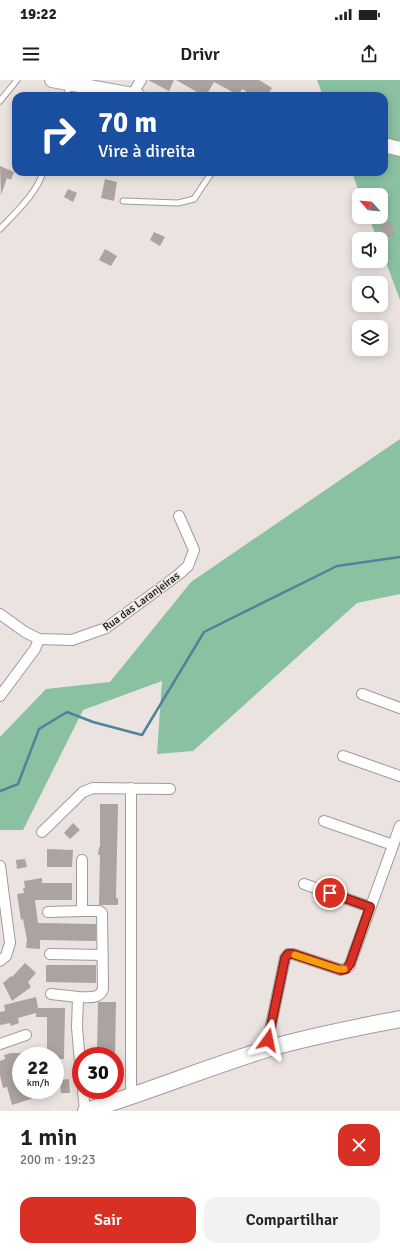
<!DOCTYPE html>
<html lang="pt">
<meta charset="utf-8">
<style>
body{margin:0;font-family:Signika,sans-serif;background:#f2f2f2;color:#202124;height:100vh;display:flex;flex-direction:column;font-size:15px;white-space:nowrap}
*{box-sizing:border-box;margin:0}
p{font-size:13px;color:#757577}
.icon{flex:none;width:22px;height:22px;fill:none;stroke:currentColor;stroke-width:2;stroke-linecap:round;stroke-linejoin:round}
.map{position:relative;height:1031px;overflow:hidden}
.drawer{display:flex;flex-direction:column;background:#fff;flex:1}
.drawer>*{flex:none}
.banner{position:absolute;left:12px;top:12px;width:376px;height:84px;border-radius:12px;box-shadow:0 2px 10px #0003;background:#1a4fa0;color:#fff;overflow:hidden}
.needle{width:26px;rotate:297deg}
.controls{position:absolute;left:352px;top:108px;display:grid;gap:8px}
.controls a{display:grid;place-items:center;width:36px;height:36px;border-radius:8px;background:#fff;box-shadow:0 2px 10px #0003;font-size:20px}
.speed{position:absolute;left:12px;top:967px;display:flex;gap:8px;font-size:20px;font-weight:700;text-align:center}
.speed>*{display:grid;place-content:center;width:52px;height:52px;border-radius:50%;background:#fff;box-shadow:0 2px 10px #0003;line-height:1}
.speed small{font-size:10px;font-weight:400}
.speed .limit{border:6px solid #d22;background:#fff;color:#111}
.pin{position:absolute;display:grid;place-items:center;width:34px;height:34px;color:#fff;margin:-17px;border:2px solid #fff;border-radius:50%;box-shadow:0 1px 4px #0007}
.me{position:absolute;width:44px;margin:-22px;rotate:12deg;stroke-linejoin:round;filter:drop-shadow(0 0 3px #0008)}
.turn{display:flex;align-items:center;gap:14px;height:84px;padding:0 20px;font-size:18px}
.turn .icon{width:52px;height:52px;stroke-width:2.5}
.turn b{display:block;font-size:28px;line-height:34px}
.round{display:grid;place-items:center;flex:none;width:42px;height:42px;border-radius:12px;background:#f2f2f2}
.summary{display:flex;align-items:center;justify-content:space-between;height:68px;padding:0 20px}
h1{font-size:24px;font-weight:600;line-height:30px}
.action{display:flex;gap:8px;margin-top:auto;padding:8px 20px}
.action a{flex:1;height:46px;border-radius:12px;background:#d93025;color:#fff;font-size:16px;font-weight:600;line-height:46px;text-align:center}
.action a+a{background:#f2f2f2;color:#202124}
.status{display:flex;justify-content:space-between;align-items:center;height:28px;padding:0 20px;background:#fff;direction:ltr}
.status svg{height:11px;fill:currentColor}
header{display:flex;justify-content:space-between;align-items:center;height:52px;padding:0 20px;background:#fff;font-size:18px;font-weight:600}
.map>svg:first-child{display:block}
.green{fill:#89c1a1}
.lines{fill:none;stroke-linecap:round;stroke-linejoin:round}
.stream{stroke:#4f839d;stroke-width:2.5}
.building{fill:#aba3a1}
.lane-casing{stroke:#a19b97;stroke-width:7}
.street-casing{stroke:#a19b97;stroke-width:12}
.secondary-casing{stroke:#a19b97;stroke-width:16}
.primary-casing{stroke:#a19b97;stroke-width:18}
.lane{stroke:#fff;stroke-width:5}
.street{stroke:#fff;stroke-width:10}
.secondary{stroke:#fff;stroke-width:14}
.primary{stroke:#fff;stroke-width:16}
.route-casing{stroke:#8d1f18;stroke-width:10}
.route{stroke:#d93025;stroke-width:7}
.slow{stroke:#f59e0b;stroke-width:7}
.labels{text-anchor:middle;stroke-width:3;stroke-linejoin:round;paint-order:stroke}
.street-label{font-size:11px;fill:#161412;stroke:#eae3df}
</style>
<div class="status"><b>19:22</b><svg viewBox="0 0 49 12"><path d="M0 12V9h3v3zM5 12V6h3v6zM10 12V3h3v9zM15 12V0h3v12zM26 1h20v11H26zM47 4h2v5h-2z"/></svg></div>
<header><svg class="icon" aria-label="menu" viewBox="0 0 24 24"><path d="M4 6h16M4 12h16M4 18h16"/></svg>Drivr<svg class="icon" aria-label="share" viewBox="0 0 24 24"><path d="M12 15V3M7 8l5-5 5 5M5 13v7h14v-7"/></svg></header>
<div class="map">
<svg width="400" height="1031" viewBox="0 0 400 1031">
<rect width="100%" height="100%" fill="#eae3df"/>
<!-- green -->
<path class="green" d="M317 0H400V220L381 169V159H377L369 137H381V115H360L352 92H384V16H323Z
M400 359V514L357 523 193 671 157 674 162 601 83 630 23 750H0V657L46 609 110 602 191 502Z"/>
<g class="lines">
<!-- stream -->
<path class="stream" d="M0 711 18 704 39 649 67 632 93 642 142 655 204 552 337 486 400 477"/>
</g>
<!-- building -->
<path class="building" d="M148 0H174L169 11Z
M176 0H259L272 8 267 16H254L242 9 238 16H236L231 13 232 12 229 10 214 2 206 16H204Z
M0 86 14 92 11 100 7 98 1 115Z
M105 99 117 102 114 121 101 118Z
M68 109 77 113 73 122 64 117Z
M386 141V143L391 141 395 155 384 158 379 143Z
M154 152 165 157 160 166 150 160Z
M105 169 117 176 111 186 99 180Z
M100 724H118L116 818H118V825H99L100 775H98L99 767H100Z
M73 743 80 750 70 759 64 753Z
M47 769 73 770 72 787H47Z
M25 779 27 787 17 789 16 780Z
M42 798V803H72V820H35L38 843 96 844V861L40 860V869L26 868 27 860 23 839 21 840 17 814 24 813 23 808H25L24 801Z
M25 883 36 893 28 902 31 907 12 921 3 903 11 896 12 897Z
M46 885H96V903L46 902Z
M36 917 38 928H65L64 979H55V976H47V937H36V933L18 938 19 943 11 946 10 943 0 945V932L5 931 4 925Z
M98 922H116L115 976H97Z
M11 973H21V1010H35L37 1017 12 1025 7 1007 3 1008 0 995V981L5 979 4 975Z
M69 999 70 1013H61L60 1000Z"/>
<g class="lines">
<defs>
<path id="lane" d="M66 16 70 4
M0 21 17 0
M123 121 178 123 194 119 212 92
M0 149C15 133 37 113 43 92"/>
<path id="street" d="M132 15 141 0
M0 534 25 552 39 559 72 560 106 548 178 495 188 486 194 470 179 436
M362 614 400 628
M0 616 35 569 39 559
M343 676 400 696
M131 708V1005L132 1017
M324 741 393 765
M42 752 83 712 93 708 170 709
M0 786 10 863 6 876 0 881
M304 804 370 827
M48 832 82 831
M50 874 103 875
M51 914 78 917
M0 964 26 955
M266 969 285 878 288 874H293L341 890 349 887 400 746
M81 994 77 947 78 917C87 917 99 920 103 909L102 833 99 831H82V780
M83 1010 85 1031"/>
<path id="secondary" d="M52 0 138 16
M384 65 400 69"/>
<path id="primary" d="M86 1031C147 1012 206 988 267 969 311 956 355 948 400 939"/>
</defs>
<!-- lane casing -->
<use href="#lane" class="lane-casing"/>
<!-- street casing -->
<use href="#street" class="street-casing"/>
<!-- secondary casing -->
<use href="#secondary" class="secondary-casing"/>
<!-- primary casing -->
<use href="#primary" class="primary-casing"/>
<!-- lane -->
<use href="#lane" class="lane"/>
<!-- street -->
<use href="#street" class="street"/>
<!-- secondary -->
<use href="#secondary" class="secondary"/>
<!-- primary -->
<use href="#primary" class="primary"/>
</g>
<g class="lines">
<defs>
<path id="route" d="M268 960 285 878 288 874H293L341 890 346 889 350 884 370 827 330 813"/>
</defs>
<!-- route casing -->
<use href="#route" class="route-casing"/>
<!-- route -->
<use href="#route" class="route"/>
<!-- slow -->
<path class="slow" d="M295 875 338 889H344"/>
</g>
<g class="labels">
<!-- street labels -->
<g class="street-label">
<text transform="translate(141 521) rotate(-36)" y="4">Rua das Laranjeiras</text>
</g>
</g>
</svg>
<div class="controls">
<a><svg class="needle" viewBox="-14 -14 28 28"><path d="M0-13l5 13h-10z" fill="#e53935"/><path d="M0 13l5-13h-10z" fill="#757577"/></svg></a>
<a><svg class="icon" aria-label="sound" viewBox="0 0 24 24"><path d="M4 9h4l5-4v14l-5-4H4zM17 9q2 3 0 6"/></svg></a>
<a><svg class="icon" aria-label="search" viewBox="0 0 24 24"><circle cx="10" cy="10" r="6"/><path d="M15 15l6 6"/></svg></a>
<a><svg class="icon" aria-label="layers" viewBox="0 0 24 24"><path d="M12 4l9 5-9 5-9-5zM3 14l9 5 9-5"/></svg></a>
</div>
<div class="speed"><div>22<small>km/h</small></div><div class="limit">30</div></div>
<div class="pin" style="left:330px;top:813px;background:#d93025"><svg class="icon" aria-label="arrive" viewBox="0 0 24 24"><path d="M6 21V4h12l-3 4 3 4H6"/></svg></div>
<svg class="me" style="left:268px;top:960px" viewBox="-20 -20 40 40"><path d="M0-17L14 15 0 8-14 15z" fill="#d93025" stroke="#fff" stroke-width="4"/></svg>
<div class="banner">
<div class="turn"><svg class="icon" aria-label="right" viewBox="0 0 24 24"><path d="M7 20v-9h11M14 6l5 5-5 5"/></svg><div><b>70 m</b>Vire à direita</div></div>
</div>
</div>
<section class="drawer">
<div class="summary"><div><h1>1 min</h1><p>200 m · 19:23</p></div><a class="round" style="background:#d93025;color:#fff"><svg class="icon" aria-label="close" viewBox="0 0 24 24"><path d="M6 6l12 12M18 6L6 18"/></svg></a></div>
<div class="action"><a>Sair</a><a>Compartilhar</a></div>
</section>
